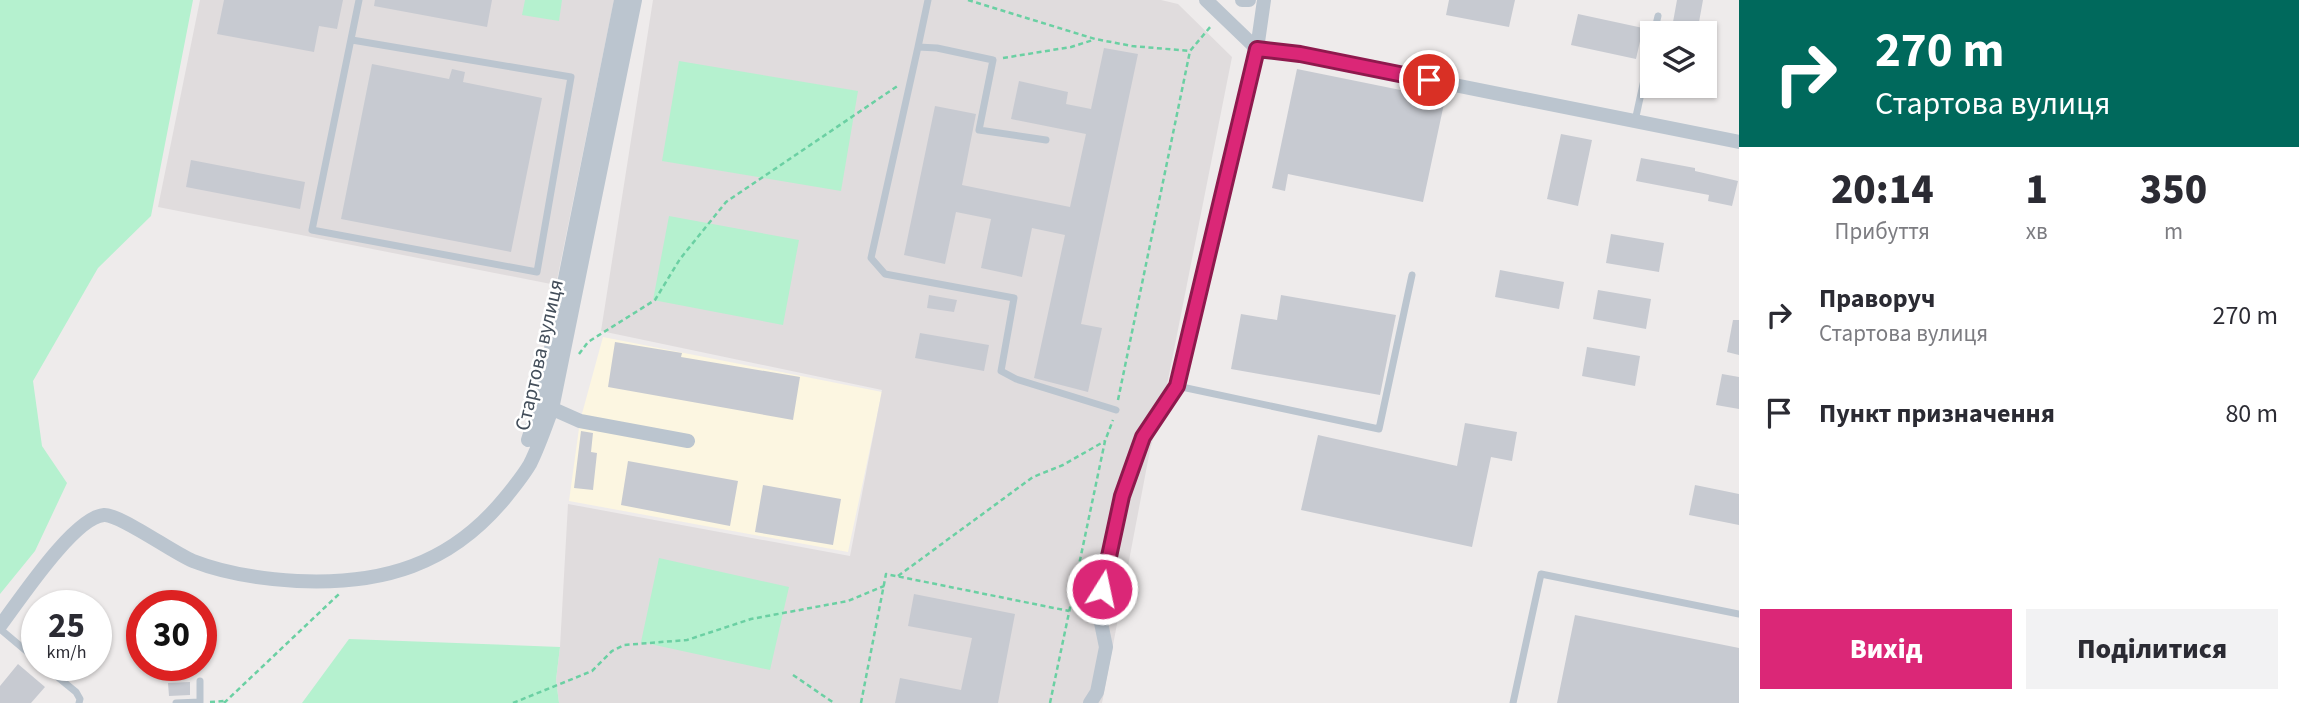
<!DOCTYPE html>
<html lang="uk">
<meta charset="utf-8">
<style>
body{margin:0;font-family:"Source Sans 3",sans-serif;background:#f2f2f3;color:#2b2b33;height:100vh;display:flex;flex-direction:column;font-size:26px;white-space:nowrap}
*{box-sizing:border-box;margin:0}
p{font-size:23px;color:#7c7c81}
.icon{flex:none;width:38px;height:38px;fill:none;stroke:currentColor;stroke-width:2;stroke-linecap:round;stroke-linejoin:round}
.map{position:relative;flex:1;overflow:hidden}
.details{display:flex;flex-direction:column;background:#fff;width:560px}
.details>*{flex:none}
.top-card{background:#00695c;color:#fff;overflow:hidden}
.tools{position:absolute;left:1640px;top:21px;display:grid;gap:14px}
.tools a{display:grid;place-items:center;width:77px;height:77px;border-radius:0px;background:#fff;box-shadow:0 2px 5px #0004;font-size:35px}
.speed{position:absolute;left:21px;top:590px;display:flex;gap:14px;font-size:35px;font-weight:700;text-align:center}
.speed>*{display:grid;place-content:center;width:91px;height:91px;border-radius:50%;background:#fff;box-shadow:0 2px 5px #0004;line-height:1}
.speed small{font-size:18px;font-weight:400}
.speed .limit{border:10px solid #d22;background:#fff;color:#111}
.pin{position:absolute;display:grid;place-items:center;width:60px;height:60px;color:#fff;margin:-30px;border:4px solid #fff;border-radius:50%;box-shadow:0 2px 7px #0007}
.me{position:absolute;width:77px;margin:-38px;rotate:10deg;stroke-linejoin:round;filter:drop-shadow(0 0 5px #0008)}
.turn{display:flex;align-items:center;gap:24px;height:147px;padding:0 21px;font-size:32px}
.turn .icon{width:91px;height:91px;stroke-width:2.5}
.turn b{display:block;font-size:49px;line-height:60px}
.eta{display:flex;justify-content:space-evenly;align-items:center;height:119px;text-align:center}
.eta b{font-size:42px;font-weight:800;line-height:49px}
.primary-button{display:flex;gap:14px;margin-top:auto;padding:14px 21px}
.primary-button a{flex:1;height:80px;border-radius:0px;background:#db2777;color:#fff;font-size:28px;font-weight:800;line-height:80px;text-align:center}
.primary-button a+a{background:#f2f2f3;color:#2b2b33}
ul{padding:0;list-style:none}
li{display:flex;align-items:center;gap:21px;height:98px;padding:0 21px}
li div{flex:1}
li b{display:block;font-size:26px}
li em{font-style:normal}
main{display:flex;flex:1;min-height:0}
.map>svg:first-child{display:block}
.commercial{fill:#fcf6e1}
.education{fill:#e0dcdd}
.green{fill:#b5f1cf}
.building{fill:#c7cad1}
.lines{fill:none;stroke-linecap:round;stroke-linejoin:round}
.path{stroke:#6bd0a3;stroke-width:2.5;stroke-dasharray:5 3.5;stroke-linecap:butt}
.service{stroke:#bbc5cf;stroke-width:7}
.minor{stroke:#bbc5cf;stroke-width:14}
.route-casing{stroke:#8e194d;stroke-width:18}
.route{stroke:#db2777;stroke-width:12}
.labels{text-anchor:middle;stroke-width:5;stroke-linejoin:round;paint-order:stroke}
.street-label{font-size:21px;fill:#434e5a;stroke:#fff}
</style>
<main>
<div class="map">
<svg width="1739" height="703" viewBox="0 0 1739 703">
<rect width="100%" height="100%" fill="#eeebeb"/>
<!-- commercial -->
<path class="commercial" d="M603 337 882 392 848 552 569 501 580 421Z"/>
<!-- education -->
<path class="education" d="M200 0H614L556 285 158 207Z
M653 0H1161L1178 4 1232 57 1167 385 1150 450 1102 703H559L556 680 560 647 568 504 850 556 882 390 601 331Z"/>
<!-- green -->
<path class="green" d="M0 0H193L151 216 98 268 33 381 42 446 67 483 35 551 0 594Z
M525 0H562L559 21 522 15Z
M679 61 858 91 841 191 662 161Z
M669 216 799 240 783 325 653 300Z
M659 558 789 587 770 670 641 642Z
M349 639 560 647 556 680 559 703H302Z"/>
<!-- building -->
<path class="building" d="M224 0H343L337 29 319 26 314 52 217 34Z
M375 0H492L487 27 374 6Z
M1449 0H1515L1509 27 1446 15Z
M1677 0H1703L1697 33H1671Z
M1578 14 1643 28 1636 59 1571 45Z
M1104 48 1138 54 1081 324 1102 328 1088 392 1034 378 1065 235 1032 228 1022 277 981 268 991 219 956 212 945 264 904 255 935 106 976 114 962 185 1070 207 1086 134 1011 119 1019 81 1068 92 1066 104 1091 109Z
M372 64 449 79 452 69 465 72 463 82 542 98 511 252 341 219Z
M1297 69 1445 99 1423 202 1288 174 1285 191 1272 188Z
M1561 134 1592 140 1578 206 1547 199Z
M1641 158 1695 168V171L1738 181 1732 206 1708 201 1709 195 1636 181Z
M191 160 305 182 300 209 186 187Z
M1611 234 1664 243 1659 272 1606 263Z
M1500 270 1564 282 1559 309 1495 297Z
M1598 290 1651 299 1646 329 1593 319Z
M929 295 957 300 954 312 927 308Z
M1281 295 1396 315 1380 395 1231 369 1241 314 1277 320Z
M1733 320H1739V355L1727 352Z
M920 333 989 345 984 371 915 358Z
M615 342 682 353 681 357 800 377 793 420 608 387Z
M1587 347 1640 356 1635 386 1582 376Z
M1722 374 1739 377V409L1716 405Z
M1465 423 1517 432 1512 461 1491 457 1472 547 1301 510 1318 435 1457 466Z
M581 431 593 433 591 452 597 453 593 490 574 488Z
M628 461 738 481 730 526 621 505Z
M763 485 841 499 833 545 755 532Z
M1695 485 1739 494V525L1689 515Z
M914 594 1015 614 998 703H895L900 678 961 690 972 638 908 626Z
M1575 615 1739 648V703H1557Z
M18 664 45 687 31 703H0V686Z
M190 682V695L169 696 168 683Z"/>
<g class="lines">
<!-- path -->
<path class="path" d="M968 0 1095 39 1132 46 1190 51
M1003 58 1071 47 1093 40
M579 354 588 342 655 300 680 259 726 202 899 85
M1118 400 1190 51 1211 26
M898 576 1033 477 1063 465 1105 441
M793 675 834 703
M210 702 225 701
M224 703 339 594
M513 703 592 671 612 651 624 645 687 640 751 619 848 601 884 586
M861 703 886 574 1069 611
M1050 703 1105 441 1113 420"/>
<!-- service -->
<path class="service" d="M928 0 918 47 937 48 993 60 979 130 1046 140
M1654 33 1658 16
M352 40 571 77 537 272 312 230 359 0
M918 47 871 258 885 274 1014 298 1001 371 1016 379 1116 410
M1635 121 1652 43
M1177 386 1379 429 1412 275
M0 629 37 660
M43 665 76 692 80 699 79 703
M176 703 200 702V681
M1513 703 1541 574 1739 614"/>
<!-- minor -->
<path class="minor" d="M1206 0 1257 49 1300 54 1739 142
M1242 0H1249
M544 405 580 421 688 441
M528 440 540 403 621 0
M0 626C19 601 74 517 104 515 120 514 173 553 193 561 226 574 263 579 297 581 382 585 450 565 505 498 514 487 523 476 530 464 539 446 545 428 552 409L635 0
M1090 703 1097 692 1106 647 1099 613 1106 565 1122 496 1143 437 1177 386 1257 49 1264 0"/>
</g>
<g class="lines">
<defs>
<path id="route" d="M1102 589 1122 496 1143 437 1177 386 1257 49 1300 54 1429 80"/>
</defs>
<!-- route casing -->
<use href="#route" class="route-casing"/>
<!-- route -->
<use href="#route" class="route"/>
</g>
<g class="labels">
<!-- street labels -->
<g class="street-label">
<text transform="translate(539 355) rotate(-77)" y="7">Стартова вулиця</text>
</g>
</g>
</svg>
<div class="tools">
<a><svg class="icon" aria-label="layers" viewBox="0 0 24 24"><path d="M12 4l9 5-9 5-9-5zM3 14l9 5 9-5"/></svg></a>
</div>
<div class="speed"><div>25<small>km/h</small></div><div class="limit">30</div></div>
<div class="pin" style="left:1429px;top:80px;background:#d93025"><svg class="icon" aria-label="arrive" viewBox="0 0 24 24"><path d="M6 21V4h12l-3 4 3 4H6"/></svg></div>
<svg class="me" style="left:1102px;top:589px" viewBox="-20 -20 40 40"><circle r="17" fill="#db2777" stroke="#fff" stroke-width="3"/><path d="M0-11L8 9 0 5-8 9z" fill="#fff"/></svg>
</div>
<section class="details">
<div class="top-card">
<div class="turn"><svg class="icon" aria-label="right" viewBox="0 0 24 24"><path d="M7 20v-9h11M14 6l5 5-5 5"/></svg><div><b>270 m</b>Стартова вулиця</div></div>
</div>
<div class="eta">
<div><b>20:14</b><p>Прибуття</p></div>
<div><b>1</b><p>хв</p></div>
<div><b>350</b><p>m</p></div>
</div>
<ul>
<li><svg class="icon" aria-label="right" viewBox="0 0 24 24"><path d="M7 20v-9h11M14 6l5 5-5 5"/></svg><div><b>Праворуч</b><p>Стартова вулиця</p></div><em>270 m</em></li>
<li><svg class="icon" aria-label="arrive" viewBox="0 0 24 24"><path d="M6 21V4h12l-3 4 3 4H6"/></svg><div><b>Пункт призначення</b></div><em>80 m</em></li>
</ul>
<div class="primary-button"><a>Вихід</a><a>Поділитися</a></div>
</section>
</main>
